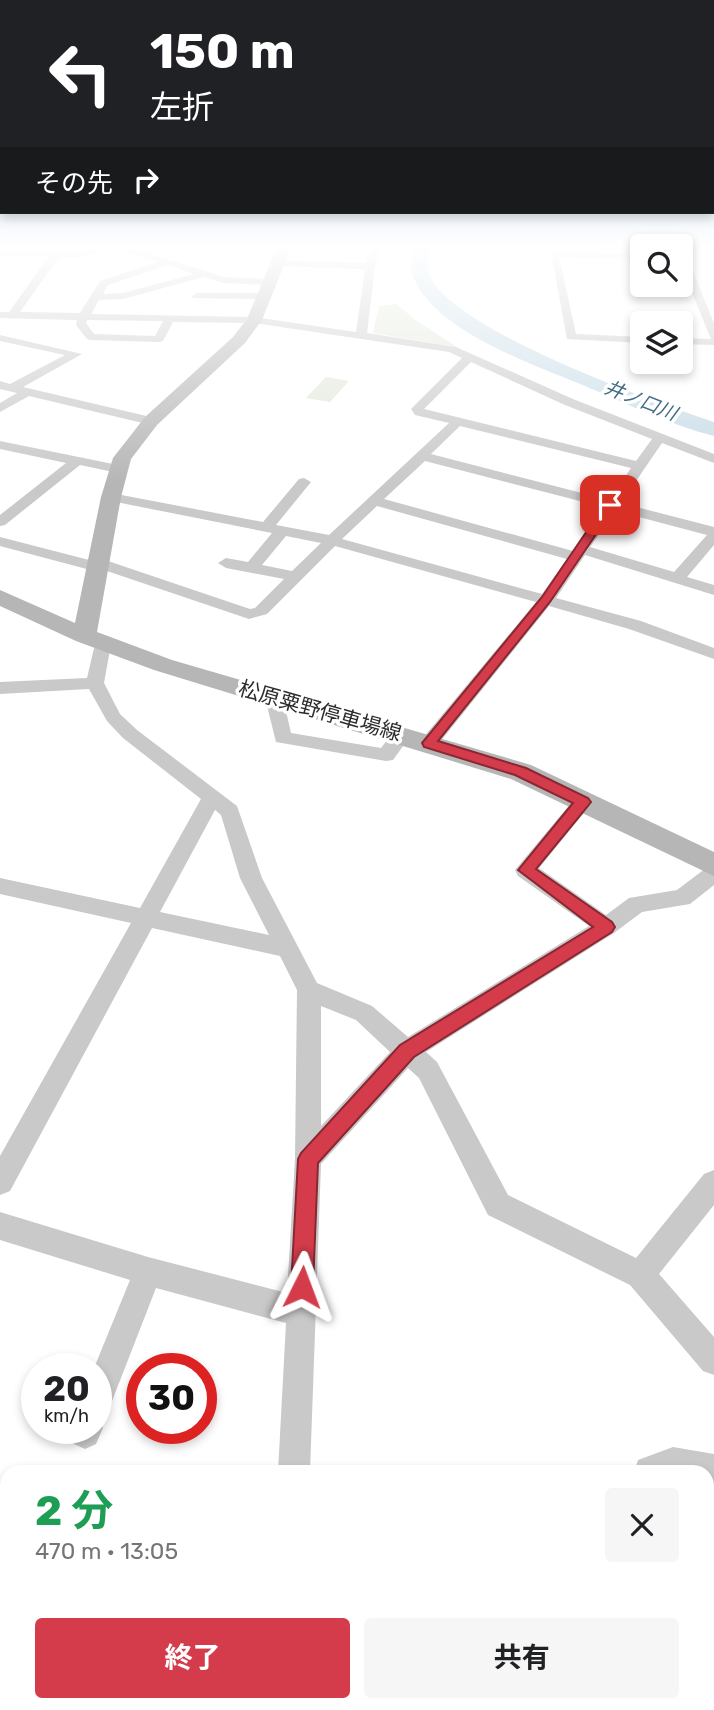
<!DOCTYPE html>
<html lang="ja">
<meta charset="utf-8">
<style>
body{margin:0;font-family:Rubik,"Noto Sans JP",sans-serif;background:#f6f6f6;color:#202124;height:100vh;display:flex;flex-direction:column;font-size:26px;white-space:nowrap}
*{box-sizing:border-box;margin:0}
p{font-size:23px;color:#757577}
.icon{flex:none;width:38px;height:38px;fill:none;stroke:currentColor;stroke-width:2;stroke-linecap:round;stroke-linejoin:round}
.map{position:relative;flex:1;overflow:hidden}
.panel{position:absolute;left:0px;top:1465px;width:714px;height:247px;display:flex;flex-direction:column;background:#fff;border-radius:21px 21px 0 0;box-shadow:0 4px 10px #0003}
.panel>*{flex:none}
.hud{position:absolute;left:0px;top:0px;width:714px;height:214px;box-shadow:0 4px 10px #0003;background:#202124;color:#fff;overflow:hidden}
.fabs{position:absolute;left:630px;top:234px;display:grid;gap:14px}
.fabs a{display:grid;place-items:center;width:63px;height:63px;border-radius:7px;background:#fff;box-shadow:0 4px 10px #0003;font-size:35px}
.speed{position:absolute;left:21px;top:1353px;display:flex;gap:14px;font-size:35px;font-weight:700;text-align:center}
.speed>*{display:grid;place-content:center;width:91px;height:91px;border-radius:50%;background:#fff;box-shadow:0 4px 10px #0003;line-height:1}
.speed small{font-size:18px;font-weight:400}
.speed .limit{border:10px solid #d22;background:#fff;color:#111}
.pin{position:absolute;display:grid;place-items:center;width:60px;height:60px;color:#fff;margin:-30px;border-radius:14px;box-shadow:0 4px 10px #0006}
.me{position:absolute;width:77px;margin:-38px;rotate:3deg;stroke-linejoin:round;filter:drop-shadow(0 0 5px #0008)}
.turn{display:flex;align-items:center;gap:24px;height:147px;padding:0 35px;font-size:32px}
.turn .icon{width:91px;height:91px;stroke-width:2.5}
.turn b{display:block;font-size:49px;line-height:60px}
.then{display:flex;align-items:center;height:66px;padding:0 35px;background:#0003;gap:14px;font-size:26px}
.round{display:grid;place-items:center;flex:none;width:74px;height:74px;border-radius:7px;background:#f6f6f6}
.summary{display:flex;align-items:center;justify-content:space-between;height:119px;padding:0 35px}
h1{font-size:42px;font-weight:700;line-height:52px;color:#1e9e55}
.cta{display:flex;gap:14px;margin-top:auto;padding:14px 35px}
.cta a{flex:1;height:80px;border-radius:7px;background:#d43c4b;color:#fff;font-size:28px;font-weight:700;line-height:80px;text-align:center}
.cta a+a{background:#f6f6f6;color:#202124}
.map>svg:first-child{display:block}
.green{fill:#e2e8da}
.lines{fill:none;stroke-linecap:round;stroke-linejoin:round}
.river{fill:#c8dce7;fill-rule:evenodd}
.street{fill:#c9c9c9;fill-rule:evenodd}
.secondary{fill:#b6b6b6;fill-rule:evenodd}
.route{fill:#d43c4b;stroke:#8a2731;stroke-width:2}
.labels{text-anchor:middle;stroke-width:7;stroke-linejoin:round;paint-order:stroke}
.far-water-label{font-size:19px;font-style:italic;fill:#426d86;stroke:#fff}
.street-label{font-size:21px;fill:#2c2c2c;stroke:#fff}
</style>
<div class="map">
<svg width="714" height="1710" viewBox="0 0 714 1710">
<rect width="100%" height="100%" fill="#fff"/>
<!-- green -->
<path class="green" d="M396 304 417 321 457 347 373 333 379 306Z
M326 377 349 381 330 402 306 398Z"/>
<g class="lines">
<!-- river -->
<path class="river" d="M415 245H431C429 255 426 266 430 276 454 331 655 402 714 422V436C670 425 627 404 585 386 535 365 433 331 413 276 409 266 412 255 415 245Z"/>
<!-- street -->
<path class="street" d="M106 245H122L224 277 270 279 275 282 270 285 223 283 204 277 123 299 99 300 91 314 254 317 356 332 365 269 278 266 273 263 278 260 366 263 373 245H381L375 266 367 333 456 347 573 399 714 454V463L662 443 621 503 714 527V545L687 577 714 585V595L585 555 556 598 641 621 714 648V659L629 629 549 606 436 747H422L420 743 422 739 536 602 335 546 267 614 249 619 104 570 98 572 0 546V537L93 561 99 558 250 609 255 608 284 579 226 568 218 563 226 558 248 562 272 533 111 501 106 500V494L111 493 263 522 299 479 304 478 311 482 276 525 329 535 449 423 415 415 411 409 462 358 449 352 254 323 173 322 163 341 159 342 91 340 87 339 76 325 77 320 0 318V312H9L49 256H0V250L82 251ZM114 248 158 262 100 281 80 313 20 312 59 257H82ZM168 265 194 274 123 293 103 294 108 285ZM87 320 163 321 155 336 94 334 86 323ZM471 362 565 405 652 439 636 461 424 409ZM460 426 631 468 609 500 431 454ZM425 461 603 507 573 551 384 499ZM377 506 567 559 542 594 342 539ZM616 511 707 535 674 572 590 547ZM286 536 321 543 292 571 262 565Z
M551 252 642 254V260L559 257 576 334 642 337V343L567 339Z
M681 252 686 255 714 323V345L681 344V338L711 339 681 266Z
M197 293H265L270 296 265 299 193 298 192 296Z
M0 335 82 354 23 387 155 418 157 421 151 425 29 396 0 412V403L17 393 0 389V381L10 384 65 355 0 341Z
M0 441 118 465 125 469 118 473 80 465 5 525 0 526V515L66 463 0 449Z
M103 639 111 644 104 683 120 714 137 730 237 806 262 878 317 983 372 1006 408 1037 589 926 518 876 515 870 576 797H590L593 802 539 868 606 915 629 898 677 890 706 868 714 866V885L690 904 642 912 614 933 426 1052 437 1062 508 1195 636 1258 704 1174 714 1170V1205L659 1274 714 1337V1375L703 1371 630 1285 488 1215 419 1078 408 1068 321 1164 310 1472H278L286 1323 156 1288 107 1414 99 1418 103 1428 96 1444 85 1449 74 1444 69 1433 71 1428H96L94 1368 130 1280 0 1240V1212L148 1257 287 1293 295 1159 297 990 280 956 152 928 10 1191 0 1195V1156L131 923 0 894V878L140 908 201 799 123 738 107 721 89 689 0 694V682L87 678 95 644ZM215 810 221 815 240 878 269 935 160 912ZM321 1006 356 1020 390 1052 321 1126Z
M274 692 283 698 291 733 381 748C389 738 395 727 409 731L411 735 393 760 386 761 276 742 265 698Z
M673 1447 714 1454V1486L707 1485V1472H634L638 1460Z
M262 1704H299L298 1710H260Z"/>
<!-- secondary -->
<path class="secondary" d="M278 245H292L262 320 245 343 157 425 131 459 121 497 97 632 172 660 531 765 714 852V876L511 779 154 670 76 641 0 606V590L75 623 101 497 113 458 145 417 233 337 247 319Z"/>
</g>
<!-- sky -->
<linearGradient id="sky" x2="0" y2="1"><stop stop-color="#9bc4e8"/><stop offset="0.51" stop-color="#fff"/><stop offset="1" stop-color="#fff" stop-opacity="0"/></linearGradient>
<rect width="714" height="484" fill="url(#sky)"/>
<!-- route -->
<path class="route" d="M606 503 616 505 550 602 438 741 526 768 588 798 591 802 588 806 536 869 612 922 615 927 612 932 414 1057 318 1163 313 1287 310 1294 302 1298 294 1294 291 1287 298 1159 301 1153 400 1045 593 927 518 870 573 803 515 775 424 747 422 743 542 597Z"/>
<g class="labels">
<!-- far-water labels -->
<g class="far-water-label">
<text transform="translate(641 400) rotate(22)" y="7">井ノ口川</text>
</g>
<!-- street labels -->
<g class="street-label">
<text transform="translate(320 711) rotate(16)" y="7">松原粟野停車場線</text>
</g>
</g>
</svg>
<div class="fabs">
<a><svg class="icon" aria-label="search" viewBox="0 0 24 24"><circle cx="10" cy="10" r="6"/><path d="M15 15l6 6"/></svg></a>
<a><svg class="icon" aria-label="layers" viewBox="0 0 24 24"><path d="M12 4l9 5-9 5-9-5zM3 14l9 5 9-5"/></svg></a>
</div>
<div class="speed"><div>20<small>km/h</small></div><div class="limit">30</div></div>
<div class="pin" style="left:610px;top:505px;background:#d93025"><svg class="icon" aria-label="arrive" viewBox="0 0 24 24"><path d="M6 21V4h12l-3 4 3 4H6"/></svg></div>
<svg class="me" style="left:302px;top:1287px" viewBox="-20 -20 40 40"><path d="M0-17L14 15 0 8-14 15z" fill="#d43c4b" stroke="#fff" stroke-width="4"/></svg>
<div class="hud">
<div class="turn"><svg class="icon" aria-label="left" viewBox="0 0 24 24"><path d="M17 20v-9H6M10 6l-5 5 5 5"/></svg><div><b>150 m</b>左折</div></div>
<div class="then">その先<svg class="icon" aria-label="right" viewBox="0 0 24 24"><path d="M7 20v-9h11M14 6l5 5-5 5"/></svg></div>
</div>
<section class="panel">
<div class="summary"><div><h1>2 分</h1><p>470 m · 13:05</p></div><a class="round"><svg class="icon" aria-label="close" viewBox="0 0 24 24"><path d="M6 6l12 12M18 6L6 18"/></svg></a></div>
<div class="cta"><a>終了</a><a>共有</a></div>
</section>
</div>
